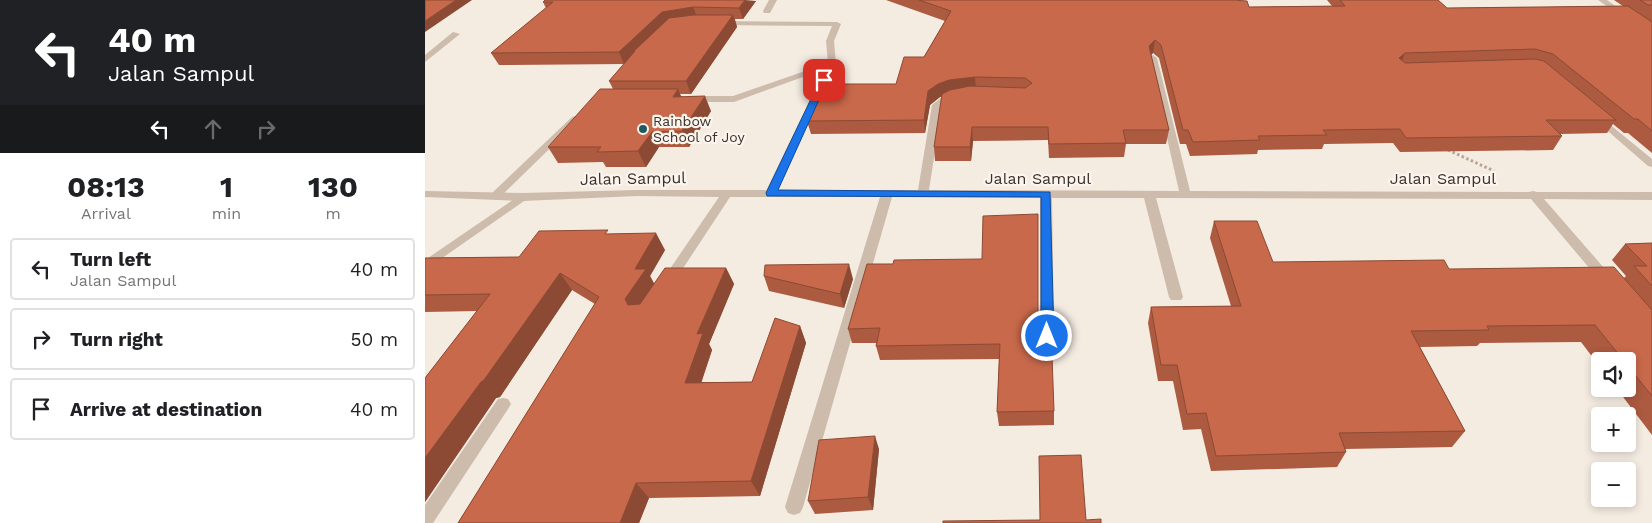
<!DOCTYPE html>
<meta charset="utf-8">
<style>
body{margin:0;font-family:"Work Sans",sans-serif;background:#f2f2f2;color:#202124;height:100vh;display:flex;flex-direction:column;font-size:19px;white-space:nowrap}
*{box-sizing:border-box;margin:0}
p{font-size:16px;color:#757577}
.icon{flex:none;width:28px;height:28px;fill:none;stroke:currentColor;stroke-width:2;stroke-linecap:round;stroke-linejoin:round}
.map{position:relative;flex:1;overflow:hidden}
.drawer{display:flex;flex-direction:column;background:#fff;width:425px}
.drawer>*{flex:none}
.banner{background:#202124;color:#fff;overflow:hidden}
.fabs{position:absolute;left:1166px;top:352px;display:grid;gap:10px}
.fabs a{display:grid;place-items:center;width:45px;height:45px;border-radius:5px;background:#fff;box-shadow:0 2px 8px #0003;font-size:25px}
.pin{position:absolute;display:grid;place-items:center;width:42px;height:42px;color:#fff;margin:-21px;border-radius:10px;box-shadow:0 2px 8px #0006}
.me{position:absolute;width:55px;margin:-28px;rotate:0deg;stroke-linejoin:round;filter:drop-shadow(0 0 4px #0008)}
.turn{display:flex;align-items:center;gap:18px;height:105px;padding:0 25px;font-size:22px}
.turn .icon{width:65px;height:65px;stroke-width:2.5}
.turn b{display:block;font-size:35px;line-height:42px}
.lanes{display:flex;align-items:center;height:48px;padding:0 25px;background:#0003;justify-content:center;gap:25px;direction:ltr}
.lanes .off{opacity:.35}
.eta{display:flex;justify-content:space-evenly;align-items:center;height:85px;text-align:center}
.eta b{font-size:30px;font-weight:700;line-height:35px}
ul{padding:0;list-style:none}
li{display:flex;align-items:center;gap:15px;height:62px;margin:0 10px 8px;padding:0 15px;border:2px solid #e0e0e0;border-radius:5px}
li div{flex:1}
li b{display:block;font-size:19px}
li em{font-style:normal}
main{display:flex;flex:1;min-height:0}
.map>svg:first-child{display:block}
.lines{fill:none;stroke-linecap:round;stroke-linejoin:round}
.path{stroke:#b9a596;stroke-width:3;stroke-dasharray:2.5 2.5;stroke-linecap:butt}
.lane{fill:#cdbbac;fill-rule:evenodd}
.street{fill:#cdbbac;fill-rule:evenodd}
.wall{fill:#ac5a40}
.shaded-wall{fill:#8c4a34}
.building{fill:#c8694b;stroke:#8c4a34}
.route{fill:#1a73e8;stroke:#114b97}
.poi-dot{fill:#1f5a5e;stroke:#fbf5ee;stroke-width:2}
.labels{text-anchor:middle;stroke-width:4.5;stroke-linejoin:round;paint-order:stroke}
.far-poi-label{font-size:14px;fill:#3b302b;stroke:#fbf5ee;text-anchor:start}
.street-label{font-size:16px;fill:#3b302b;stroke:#fbf5ee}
</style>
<main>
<section class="drawer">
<div class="banner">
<div class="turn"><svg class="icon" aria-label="left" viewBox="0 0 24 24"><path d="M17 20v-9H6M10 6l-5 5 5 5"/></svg><div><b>40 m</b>Jalan Sampul</div></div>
<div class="lanes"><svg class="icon" aria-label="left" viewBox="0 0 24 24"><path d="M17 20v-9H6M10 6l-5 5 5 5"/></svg><svg class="icon off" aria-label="ahead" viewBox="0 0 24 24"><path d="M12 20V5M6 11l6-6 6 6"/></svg><svg class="icon off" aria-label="right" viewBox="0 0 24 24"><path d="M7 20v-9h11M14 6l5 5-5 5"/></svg></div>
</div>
<div class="eta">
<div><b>08:13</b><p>Arrival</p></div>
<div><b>1</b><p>min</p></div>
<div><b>130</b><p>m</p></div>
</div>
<ul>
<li><svg class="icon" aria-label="left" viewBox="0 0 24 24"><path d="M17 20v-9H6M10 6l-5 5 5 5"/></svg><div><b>Turn left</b><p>Jalan Sampul</p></div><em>40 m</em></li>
<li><svg class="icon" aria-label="right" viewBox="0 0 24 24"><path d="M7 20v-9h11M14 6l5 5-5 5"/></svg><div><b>Turn right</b></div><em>50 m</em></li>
<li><svg class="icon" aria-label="arrive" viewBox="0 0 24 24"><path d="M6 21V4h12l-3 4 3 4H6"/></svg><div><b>Arrive at destination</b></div><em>40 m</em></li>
</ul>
</section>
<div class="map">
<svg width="1227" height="523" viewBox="0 0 1227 523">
<rect width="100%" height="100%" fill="#f4ebe1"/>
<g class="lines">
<!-- path -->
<path class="path" d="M1023 150 1069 171"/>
<!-- lane -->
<path class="lane" d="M292 21 412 22 416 24 409 41 411 64 350 195 346 196 340 193 400 69 309 102H265L260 99 265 96H308L403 63 401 41 407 26 295 25H292Z
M150 116 153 117V121L75 197H67L65 195 67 193 147 117Z
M98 193 104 197 102 199 0 270V260Z"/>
<!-- street -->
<path class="street" d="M344 0H352L345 13H339L338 11Z
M1173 0H1182L1227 32V38Z
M28 32 35 34 0 62V55Z
M728 55 732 58 765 191 1104 192 1108 191 1112 192H1227V200L1119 199 1186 276 1187 279 1186 282H1176L1106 199 731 198 758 297 756 300H746L744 297 719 198H627L629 336 627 340 622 341 617 340 615 336V198L467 197 378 507 375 513 369 515 363 513 360 507 455 197H305L247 285H237L236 282 294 197 212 196 98 201 0 197V191L98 193 212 190H493L507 105 517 97 532 94 537 97 535 99 523 101 517 106 504 190 754 191 724 58Z
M1172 114 1227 159V167L1223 166 1169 119 1167 117Z
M78 398 83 399 86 404 83 409 8 523H0V505L73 399Z"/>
</g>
<!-- wall -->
<path class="wall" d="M461 0H808L824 7 907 6 902 0H1013L1022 8 1198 6 1189 0H1227V153L1203 133H1199L1188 124 1182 133 1135 134 1137 136 1128 150 975 152 968 143 899 144 897 149 833 150 832 154 765 156 761 144H755L734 58 728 53 726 55 744 130 741 144H701L699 157 624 158 623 140 548 141 546 161H510L509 147 517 96 515 97 505 105 500 133 386 134 382 121 471 84 499 57 520 21Z
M331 1 318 19H310L312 27 266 94H255L256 96 286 111 264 147H234L221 167H181L178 162 133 163 123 147 188 89 184 81 199 64 74 65 66 53 121 8 118 2Z
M789 221 848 262 1024 269 1199 278 1201 276 1187 260 1200 244 1227 243V435L1192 389H1202V361H1175V367L1156 342 1055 343 1052 346 995 347 1040 431 1027 447 920 449 921 452 912 467 786 471 776 429 758 430 748 381H733L723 323 726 307 806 306 785 238Z
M185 234 240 250 225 276 229 284 301 268 309 284 284 344 287 350 276 382H327L375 326 381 343 335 496 224 498 214 523H33L170 304 147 290 75 397 71 398 0 502V378L52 311 0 312V258L94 257Z
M468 264 613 322 629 411V425L574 426 572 412 574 359 455 360 451 346 452 343H427L423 329Z
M339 276 428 279 419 308 344 291Z
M454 449 448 510 390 514 383 501Z"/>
<!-- shaded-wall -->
<path class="shaded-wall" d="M31 0H47L0 32V21Z
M320 0 331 1 318 19 314 8Z
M268 7 273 19 210 51H209L210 54 199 64 194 52 237 12Z
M308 15 312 27 266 94 261 81Z
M730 40 728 53 722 58 724 46Z
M980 53 975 66 974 58Z
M550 77 551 90 525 93 515 97 505 105 500 133 499 120 503 91 513 84 524 80Z
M253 89 259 104 248 97Z
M280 96 286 111 264 147 257 131Z
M547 127 548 141 546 161 545 147Z
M227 132 234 147 221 167 213 151Z
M231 233 240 250 225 276 230 285 214 322 200 299 210 269Z
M424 264 428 279 419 308 415 294Z
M301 268 309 284 284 344 287 350 271 399 260 383 272 334Z
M135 273 147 290 75 397 71 398 0 502V458Z
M375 326 381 343 335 496 326 481Z
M450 436 454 449 448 510 443 497Z
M211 483 224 498 214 523H195Z"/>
<!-- building -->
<path class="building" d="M0 0H31L0 21Z
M120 0H320L314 8 268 7 237 12 194 52 66 53 128 2H118Z
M494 0H808L822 1 824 7 920 6 915 0H1013L1022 8 1203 6 1227 22V131L1213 119H1209L1128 54 1110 49 980 53 974 58 980 63 1110 59 1119 61 1191 120H1121L1137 136 981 138 975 129 898 130 902 135 833 136 835 140 768 142 763 130H758L736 45 730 40 724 46 744 130H698L701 143 624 144 623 127H547L545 147H509L517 94 525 90 545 86 600 88 607 83 600 78 550 77 524 80 513 84 503 91 499 120 382 121 397 84H471L479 57H499L526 11Z
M1215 0H1227V5H1223Z
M269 15H308L261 81H184L210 51H209L244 18Z
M175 89H253L248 97 280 96 257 131 227 132 213 151 172 152 176 147H123Z
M613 214V322L617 327 626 328 629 411 572 412 575 344 451 346 455 328 423 329 442 264H468L469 260 557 259 558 216Z
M789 221H832L848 262 1019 260 1024 269 1189 267 1227 310V396L1202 365V361H1199L1170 325 1062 326 1064 330 986 331 1040 431 914 433 921 452 791 456 781 413 762 414 752 365H736L726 307 816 306Z
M183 230 180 234 231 233 210 269H221L200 299 203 305 215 304 240 268H301L272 334 278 333 260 383 327 382 350 318 375 326 326 481 211 483 195 523H33L174 297 135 273 59 380 56 382 0 458V378L65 294 0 295V258L94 257 114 231Z
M1227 243V286L1209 266H1222L1200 244Z
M424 264 415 294 339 276 340 265Z
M450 436 443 497 383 501 394 440Z
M656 455 661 520 676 519V523H518V521L615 520 614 456Z"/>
<!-- route -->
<path class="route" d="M396 78 403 80 353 190 625 192 629 336 627 340H618L616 336V197L342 196 341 193Z"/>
<!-- markers -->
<circle class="poi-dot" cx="218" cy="129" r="5"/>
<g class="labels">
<!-- far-poi labels -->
<g class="far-poi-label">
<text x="228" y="126">Rainbow<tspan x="228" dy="16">School of Joy</tspan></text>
</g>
<!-- street labels -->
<g class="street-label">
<text transform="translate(208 178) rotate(-1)" y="6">Jalan Sampul</text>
<text x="613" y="184">Jalan Sampul</text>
<text x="1018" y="184">Jalan Sampul</text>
</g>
</g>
</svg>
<div class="fabs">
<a><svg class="icon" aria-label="sound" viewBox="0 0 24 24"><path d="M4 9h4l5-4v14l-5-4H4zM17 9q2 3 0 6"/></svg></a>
<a>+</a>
<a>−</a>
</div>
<div class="pin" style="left:399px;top:80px;background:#d93025"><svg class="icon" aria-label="arrive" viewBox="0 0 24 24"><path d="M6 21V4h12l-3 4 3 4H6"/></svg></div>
<svg class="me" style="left:622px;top:336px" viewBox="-20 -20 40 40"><circle r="17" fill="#1a73e8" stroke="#fff" stroke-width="3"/><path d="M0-11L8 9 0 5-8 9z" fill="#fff"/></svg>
</div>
</main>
